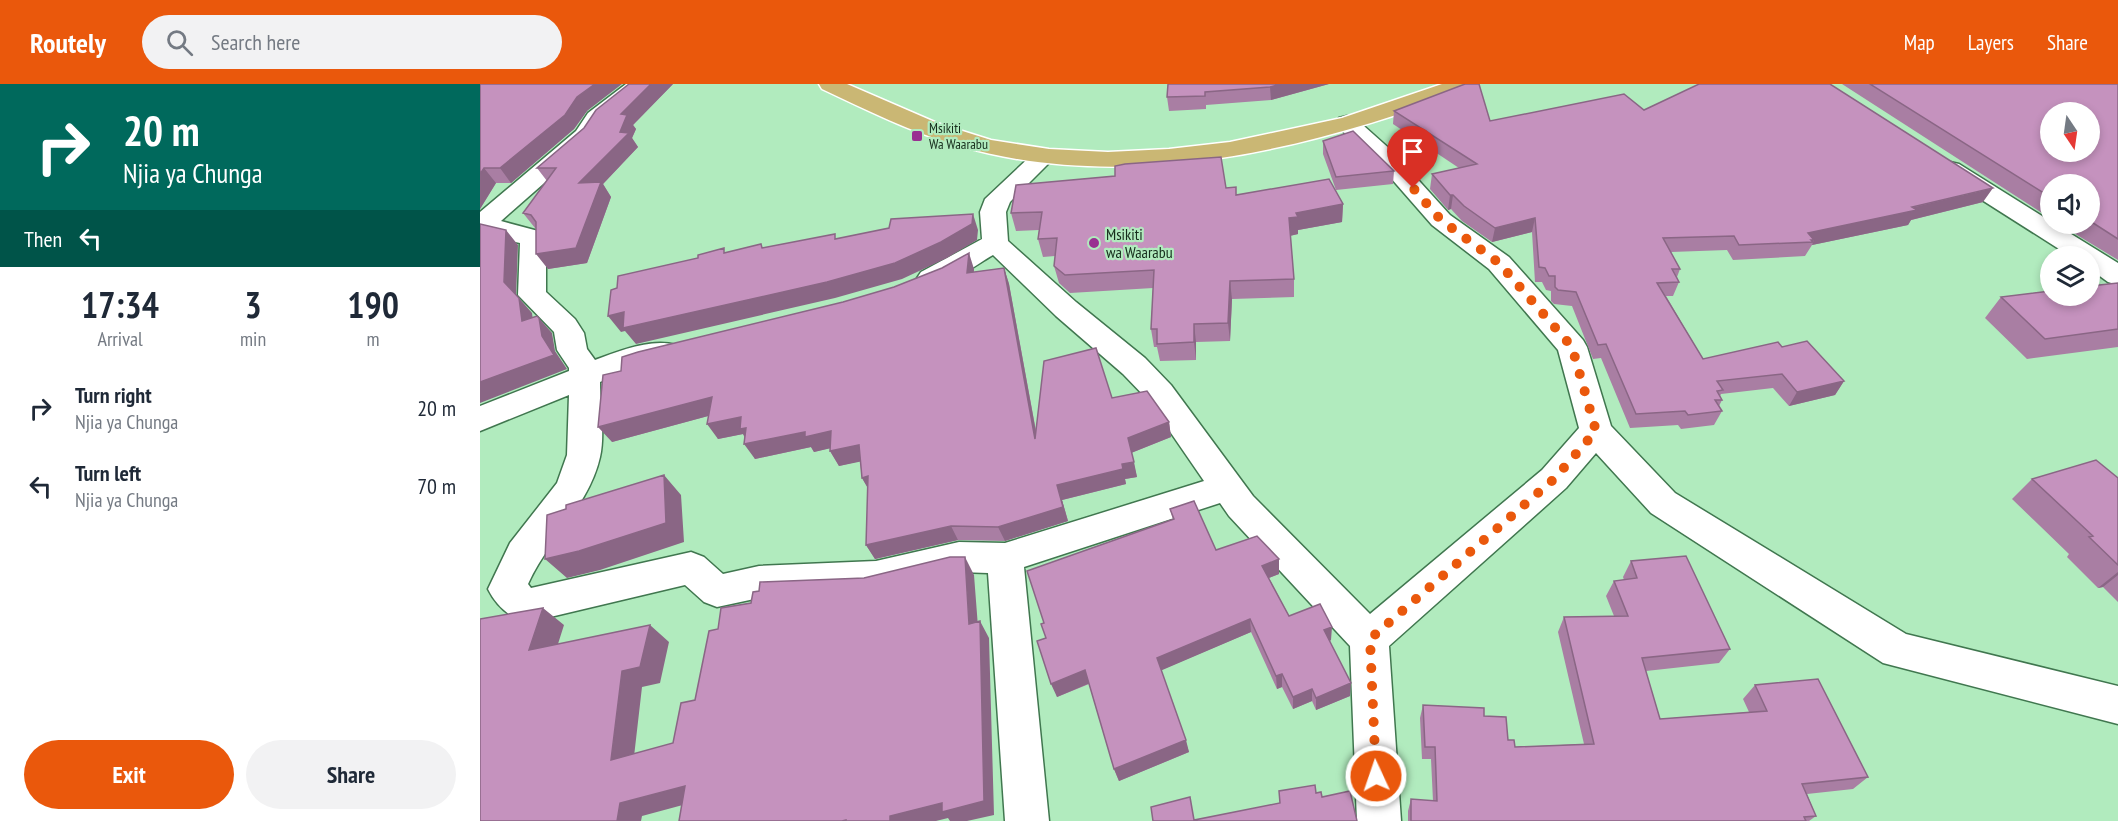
<!DOCTYPE html>
<style>
body{margin:0;font-family:"PT Sans Narrow",sans-serif;background:#f2f2f3;color:#1f2937;height:100vh;display:flex;flex-direction:column;font-size:22px;white-space:nowrap}
*{box-sizing:border-box;margin:0}
p{font-size:20px;color:#747a83}
.icon{flex:none;width:33px;height:33px;fill:none;stroke:currentColor;stroke-width:2;stroke-linecap:round;stroke-linejoin:round}
.map{position:relative;flex:1;overflow:hidden}
.side{display:flex;flex-direction:column;background:#fff;width:480px}
.side>*{flex:none}
.banner{background:#00695c;color:#fff;overflow:hidden}
.needle{width:39px;rotate:167deg}
.tools{position:absolute;left:1560px;top:18px;display:grid;gap:12px}
.tools a{display:grid;place-items:center;width:60px;height:60px;border-radius:50%;background:#fff;box-shadow:0 3px 9px #0003;font-size:30px}
.pin{position:absolute;display:grid;place-items:center;width:51px;height:51px;color:#fff;margin:-62px -26px;border-radius:50% 50% 50% 0;rotate:-45deg;box-shadow:0 0 6px #0007}
.pin .icon{rotate:45deg}
.me{position:absolute;width:66px;margin:-33px;rotate:357deg;stroke-linejoin:round;filter:drop-shadow(0 0 4px #0008)}
.turn{display:flex;align-items:center;gap:21px;height:126px;padding:0 24px;font-size:27px}
.turn .icon{width:78px;height:78px;stroke-width:2.5}
.turn b{display:block;font-size:42px;line-height:51px}
.then{display:flex;align-items:center;height:57px;padding:0 24px;background:#0003;gap:12px;font-size:22px}
.eta{display:flex;justify-content:space-evenly;align-items:center;height:102px;text-align:center}
.eta b{font-size:36px;font-weight:700;line-height:42px}
.primary-button{display:flex;gap:12px;margin-top:auto;padding:12px 24px}
.primary-button a{flex:1;height:69px;border-radius:36px;background:#ea580c;color:#fff;font-size:24px;font-weight:700;line-height:69px;text-align:center}
.primary-button a+a{background:#f2f2f3;color:#1f2937}
ul{padding:0;list-style:none}
li{display:flex;align-items:center;gap:18px;height:78px;padding:0 24px}
li div{flex:1}
li b{display:block;font-size:22px}
li em{font-style:normal}
header{display:flex;align-items:center;gap:36px;box-sizing:border-box;height:84px;padding:0 30px;background:#ea580c;color:#fff}
header strong{font-size:28px}
nav{display:flex;gap:33px;margin-inline-start:auto;font-size:21px}
.search{width:420px;height:54px;background:#f2f2f3;display:flex;align-items:center;gap:15px;box-sizing:border-box;padding:0 21px;border-radius:33px;color:#747a83;font-size:22px}
main{display:flex;flex:1;min-height:0}
.map>svg:first-child{display:block}
.lines{fill:none;stroke-linecap:round;stroke-linejoin:round}
.street-casing{stroke:#40774f;stroke-width:3}
.primary-casing{stroke:#fff;stroke-width:3}
.street{fill:#fff;fill-rule:evenodd}
.primary{fill:#cab774;fill-rule:evenodd}
.wall{fill:#a97ea3}
.shaded-wall{fill:#8a6685}
.building{fill:#c592be;stroke:#8a6685;stroke-width:1.5;fill-rule:evenodd}
.route{stroke:#ea580c;stroke-width:10;stroke-dasharray:0 18}
.poi-dot{fill:#992f91;stroke:#b1ebbe;stroke-width:2}
.labels{text-anchor:middle;stroke-width:4.5;stroke-linejoin:round;paint-order:stroke}
.far-poi-label{font-size:14px;fill:#162d1c;stroke:#b1ebbe;text-anchor:start}
.poi-label{font-size:16px;fill:#162d1c;stroke:#b1ebbe;text-anchor:start}
</style>
<header>
<strong>Routely</strong>
<div class="search"><svg class="icon" aria-label="search" viewBox="0 0 24 24"><circle cx="10" cy="10" r="6"/><path d="M15 15l6 6"/></svg>Search here</div>
<nav><a>Map</a><a>Layers</a><a>Share</a></nav>
</header>
<main>
<section class="side">
<div class="banner">
<div class="turn"><svg class="icon" aria-label="right" viewBox="0 0 24 24"><path d="M7 20v-9h11M14 6l5 5-5 5"/></svg><div><b>20 m</b>Njia ya Chunga</div></div>
<div class="then">Then<svg class="icon" aria-label="left" viewBox="0 0 24 24"><path d="M17 20v-9H6M10 6l-5 5 5 5"/></svg></div>
</div>
<div class="eta">
<div><b>17:34</b><p>Arrival</p></div>
<div><b>3</b><p>min</p></div>
<div><b>190</b><p>m</p></div>
</div>
<ul>
<li><svg class="icon" aria-label="right" viewBox="0 0 24 24"><path d="M7 20v-9h11M14 6l5 5-5 5"/></svg><div><b>Turn right</b><p>Njia ya Chunga</p></div><em>20 m</em></li>
<li><svg class="icon" aria-label="left" viewBox="0 0 24 24"><path d="M17 20v-9H6M10 6l-5 5 5 5"/></svg><div><b>Turn left</b><p>Njia ya Chunga</p></div><em>70 m</em></li>
</ul>
<div class="primary-button"><a>Exit</a><a>Share</a></div>
</section>
<div class="map">
<svg width="1638" height="737" viewBox="0 0 1638 737">
<rect width="100%" height="100%" fill="#b1ebbe"/>
<g class="lines">
<defs>
<path id="street" d="M146 0H171L124 39 112 57 21 137 62 148 66 154V208L95 235 104 249 107 265 115 276C139 267 171 254 196 261L200 268 196 275 152 285 120 298C120 320 125 352 120 373 109 422 68 455 48 500L51 504 211 468 224 473 243 490 279 482 396 477 479 458 525 459 724 397 669 317 643 290 576 232 513 171C492 183 465 206 441 200L437 194 441 188 502 155 500 128 505 115 556 67 564 65 572 67 576 72 530 118 526 128 528 157 596 218 665 274 691 301 773 412 890 530 1062 386 1099 344 1078 266 1009 185 952 141 896 77 859 44 856 39 859 34 867 32 875 34 912 67 970 131 1029 173 1103 256 1107 263 1131 342 1195 409 1426 550 1638 602V640L1403 579 1171 429 1116 369 1086 404 909 562 921 737H877L870 562 749 432 740 419 544 483 569 737H525L508 489 479 488 396 509 279 514 237 523 224 518 205 501 45 539C28 532 16 521 8 505L30 459 77 399 87 371 89 311 0 347V322L89 287V284L77 266 74 248 38 211 40 159 12 153 0 147V128L96 47 108 29Z
M1470 78 1479 80 1570 137V140H1575L1638 179V201L1628 198 1610 185V172H1590L1461 90 1458 85 1461 80Z"/>
<path id="primary" d="M339 0H367L457 39 511 56 569 65 628 68 689 65 750 58 862 34 962 0H993L990 5C830 65 649 111 480 62 432 49 387 26 342 5Z"/>
</defs>
<!-- street casing -->
<use href="#street" class="street-casing"/>
<!-- primary casing -->
<use href="#primary" class="primary-casing"/>
<!-- street -->
<use href="#street" class="street"/>
<!-- primary -->
<use href="#primary" class="primary"/>
</g>
<!-- wall -->
<path class="wall" d="M0 0 107 27 94 45 31 99H16L0 125Z
M149 0H193L153 41 156 45 152 54 158 63 123 100 131 113 107 179 68 185 56 144H55L43 129 67 97 57 84 104 44Z
M688 0H849L791 16 726 21V25L689 27 687 13Z
M1362 0H1638V176L1579 140H1610V100H1570V134Z
M1164 26 1503 118 1431 136 1428 141 1332 161 1325 172 1253 176 1247 166 1191 168 1200 185 1197 193 1199 198 1193 212H1186L1223 275 1302 263 1364 297 1355 311 1309 322 1293 304 1241 310 1240 312 1242 316 1239 322 1242 327 1234 341 1201 345 1198 341 1150 344 1121 274 1113 275 1092 222 1074 220 1071 217V207L1066 206 1062 198H1055L1052 148 1012 158 982 137 971 125 968 126 950 105 952 90 979 84 913 40 914 27 1010 37Z
M843 57 914 87 913 100 856 106 843 70Z
M746 104 756 111 863 120 862 138 818 146V150L810 152 814 195V213L752 215 750 257 716 258V276L680 277 677 263H674L671 245 673 204 590 209 579 199 574 182 575 172 563 173 558 155 559 146 536 147 531 129Z
M462 184 494 185V188L524 184 529 200 556 347 632 314 689 338 691 353 651 369 657 393 645 395 646 400 582 416 588 437 525 457 478 456 395 475 386 461 388 404 382 394 380 377 359 382 350 367V364L334 368 331 363 275 375 263 350 238 355 228 332 132 358 141 287 414 203Z
M1638 199V263L1547 275 1505 234 1521 213Z
M1638 394V518L1623 503 1618 504 1587 473 1589 470 1532 415 1552 395Z
M690 425 736 466 799 475V490L789 494 809 532 851 556 850 557 870 612 836 626 832 617 813 625 802 603 797 605 771 548 681 586 709 668 639 697 634 685 609 600 577 613 564 539 693 436Z
M1151 477 1250 565 1239 579 1166 587 1180 635 1269 628 1263 615 1275 601 1388 693 1373 705 1327 710 1336 732 1329 737H928V727L931 715 953 717 951 675H942L940 634 943 621 1004 632 1035 663 1104 660 1078 548 1084 533 1134 532 1126 512 1134 497 1144 496 1143 493Z"/>
<!-- shaded-wall -->
<path class="shaded-wall" d="M115 0H142L107 27 94 45 31 99 20 84 97 13Z
M171 0H193L153 41 156 45 152 54 158 63 123 100 131 113 107 179 68 185 56 170 99 99 140 48 141 30Z
M801 0H849L791 16 790 3Z
M4 84 16 99 0 125V90Z
M1513 104 1503 118 1431 136 1428 141 1332 161 1334 156 1328 149Z
M970 111H973L971 125 968 126Z
M863 120 862 138 818 146V150L809 152V134L816 129Z
M493 130 498 146 497 156 467 174 422 195 355 214 156 260 145 247 141 248 128 232Z
M1055 134 1052 148 1012 158 1015 144Z
M26 146 38 161 36 213 24 198Z
M489 169 494 185 492 205 487 189Z
M524 184 529 200 560 370 555 355Z
M750 197 752 215 750 257 748 239Z
M39 214 52 229 55 252 42 237Z
M59 234 72 249 75 267 87 285 0 319V298Z
M714 240 716 258V276L714 258Z
M1364 297 1355 311 1309 322 1317 308Z
M232 313 243 328 132 358 118 343Z
M261 333 325 348 351 347 360 362 334 368 331 363 275 375 264 360 269 359 263 350 238 355 227 340Z
M689 338 691 353 651 369 648 354Z
M379 361 388 376 359 382 350 367Z
M654 378 657 393 645 395 646 400 582 416 588 437 525 457 518 443 577 401 642 380Z
M184 391 201 411 204 458 120 486 87 494 65 475Z
M388 392 390 408 382 394Z
M471 442 478 456 395 475 386 461Z
M485 473 494 491 499 556 489 540Z
M799 475V490L783 496 782 482Z
M1638 488V491L1623 503 1618 504Z
M63 524 84 541 71 582 49 566Z
M770 535 771 548 680 587 677 574Z
M500 537 509 554 514 731 487 737H470L468 734 456 737H410V732Z
M170 541 189 558 180 599 162 603 152 690 131 676 142 587Z
M852 543 851 556 844 559V546Z
M605 586 610 599 577 613 571 600Z
M802 590V603L797 605 796 592Z
M871 599 870 612 836 626V614Z
M832 605V617L813 625V613Z
M706 656 709 668 639 697 634 685Z
M205 702 225 715 162 732 161 737H137L140 719Z"/>
<!-- building -->
<path class="building" d="M0 0H115L97 13 85 31 20 84H4L0 90Z
M149 0H171L141 30 147 31 140 48 149 49 99 99 121 98 96 164 56 170V138L51 131 43 129 76 84H57L104 44 116 26Z
M688 0H801L790 3 725 8V12L687 13Z
M985 0H999L1010 37 1144 10 1164 26 1219 0H1350L1513 104 1432 123 1437 126 1328 149 1334 156H1331L1333 158 1259 161 1254 152 1183 154 1200 185H1192L1199 198 1177 199 1223 275 1298 258 1302 263 1327 257 1364 297 1317 308 1302 290 1237 297 1243 306 1237 307 1242 316H1235L1242 327 1208 331 1205 327 1156 330 1126 260 1118 261 1096 208 1078 206 1075 203V192H1069L1065 184 1059 183 1055 134 1015 144 984 122 973 111H970L952 90 997 80 914 27Z
M1390 0H1638V155L1610 137V100H1570V113ZM1570 28H1610V68H1570Z
M873 47 914 87 856 93 843 57Z
M741 73 746 104 756 103V111L849 95 863 120 816 129 818 133 809 134 814 195 750 197 748 239 714 240V258L677 260V245H671L674 186 585 191 574 182 577 154 558 155 562 128 531 129 536 101 635 92V82L645 80Z
M493 130 492 140 461 158 415 179 347 198 143 244 144 228 128 232 131 206 137 204 138 192 218 174V171L244 164V169L281 160 282 164 355 150V155L409 144 411 135Z
M0 140 26 146 24 198 39 214 42 237 57 232 59 234 62 252 74 271 0 298Z
M489 169 487 189 524 184 555 355 564 277 616 264 632 314 667 307 689 338 648 354 654 378 642 380 643 385 577 401 583 423 518 443 471 442 386 461 388 392 382 394 379 361 350 367 351 347 325 353V348L264 360 266 344 260 345 261 333 227 340 232 313 118 343 123 291 141 287 142 273 158 268 363 218 414 203 462 184Z
M1638 199V245L1565 255 1521 213 1570 207V212H1610V202Z
M1616 376 1638 394V481L1609 453 1613 452 1552 395Z
M184 391 186 439 99 467 65 475 67 431 86 425V421Z
M714 417 736 466 777 452 799 475 782 482 809 532 840 520 852 543 844 546 871 599 836 614 832 605 813 613 802 590 796 592 770 535 677 574 706 656 634 685 605 586 571 600 557 557 566 554 561 540 564 539 547 487 694 435 690 425Z
M1206 472 1250 565 1162 574 1180 635 1287 627 1275 601 1338 595 1388 693 1322 700 1336 732 1324 733 1326 737H931V715L957 717 955 663H945L943 621 1004 624V632L1026 633 1028 656H1034L1035 663 1114 660 1084 533 1148 532 1134 497 1157 494 1151 477Z
M470 473H485L489 540 500 537 504 717 462 728V719L410 732V737H366V736L362 737H199L205 702 140 719 137 737H0V535L63 524 49 566 170 541 160 583 142 587 131 676 193 659 201 619 215 616 229 547 238 545 241 524 271 519 273 508 279 507 280 498 384 494Z
M835 701 836 709 841 708 842 713 870 707 877 737H673L671 723 710 713 714 736 800 719 799 707Z"/>
<g class="lines">
<!-- route -->
<path class="route" d="M896 692 890 555 1074 395 1116 347 1092 263 1019 179 961 136 933 104"/>
</g>
<!-- markers -->
<g class="poi-dot">
<rect x="431" y="46" width="12" height="12" rx="3"/>
<circle cx="614" cy="159" r="6"/>
</g>
<g class="labels">
<!-- far-poi labels -->
<g class="far-poi-label">
<text x="449" y="49">Msikiti<tspan x="449" dy="16">Wa Waarabu</tspan></text>
</g>
<!-- poi labels -->
<g class="poi-label">
<text x="626" y="156">Msikiti<tspan x="626" dy="18">wa Waarabu</tspan></text>
</g>
</g>
</svg>
<div class="tools">
<a><svg class="needle" viewBox="-14 -14 28 28"><path d="M0-13l5 13h-10z" fill="#e53935"/><path d="M0 13l5-13h-10z" fill="#747a83"/></svg></a>
<a><svg class="icon" aria-label="sound" viewBox="0 0 24 24"><path d="M4 9h4l5-4v14l-5-4H4zM17 9q2 3 0 6"/></svg></a>
<a><svg class="icon" aria-label="layers" viewBox="0 0 24 24"><path d="M12 4l9 5-9 5-9-5zM3 14l9 5 9-5"/></svg></a>
</div>
<div class="pin" style="left:933px;top:104px;background:#d93025"><svg class="icon" aria-label="arrive" viewBox="0 0 24 24"><path d="M6 21V4h12l-3 4 3 4H6"/></svg></div>
<svg class="me" style="left:896px;top:692px" viewBox="-20 -20 40 40"><circle r="17" fill="#ea580c" stroke="#fff" stroke-width="3"/><path d="M0-11L8 9 0 5-8 9z" fill="#fff"/></svg>
</div>
</main>
